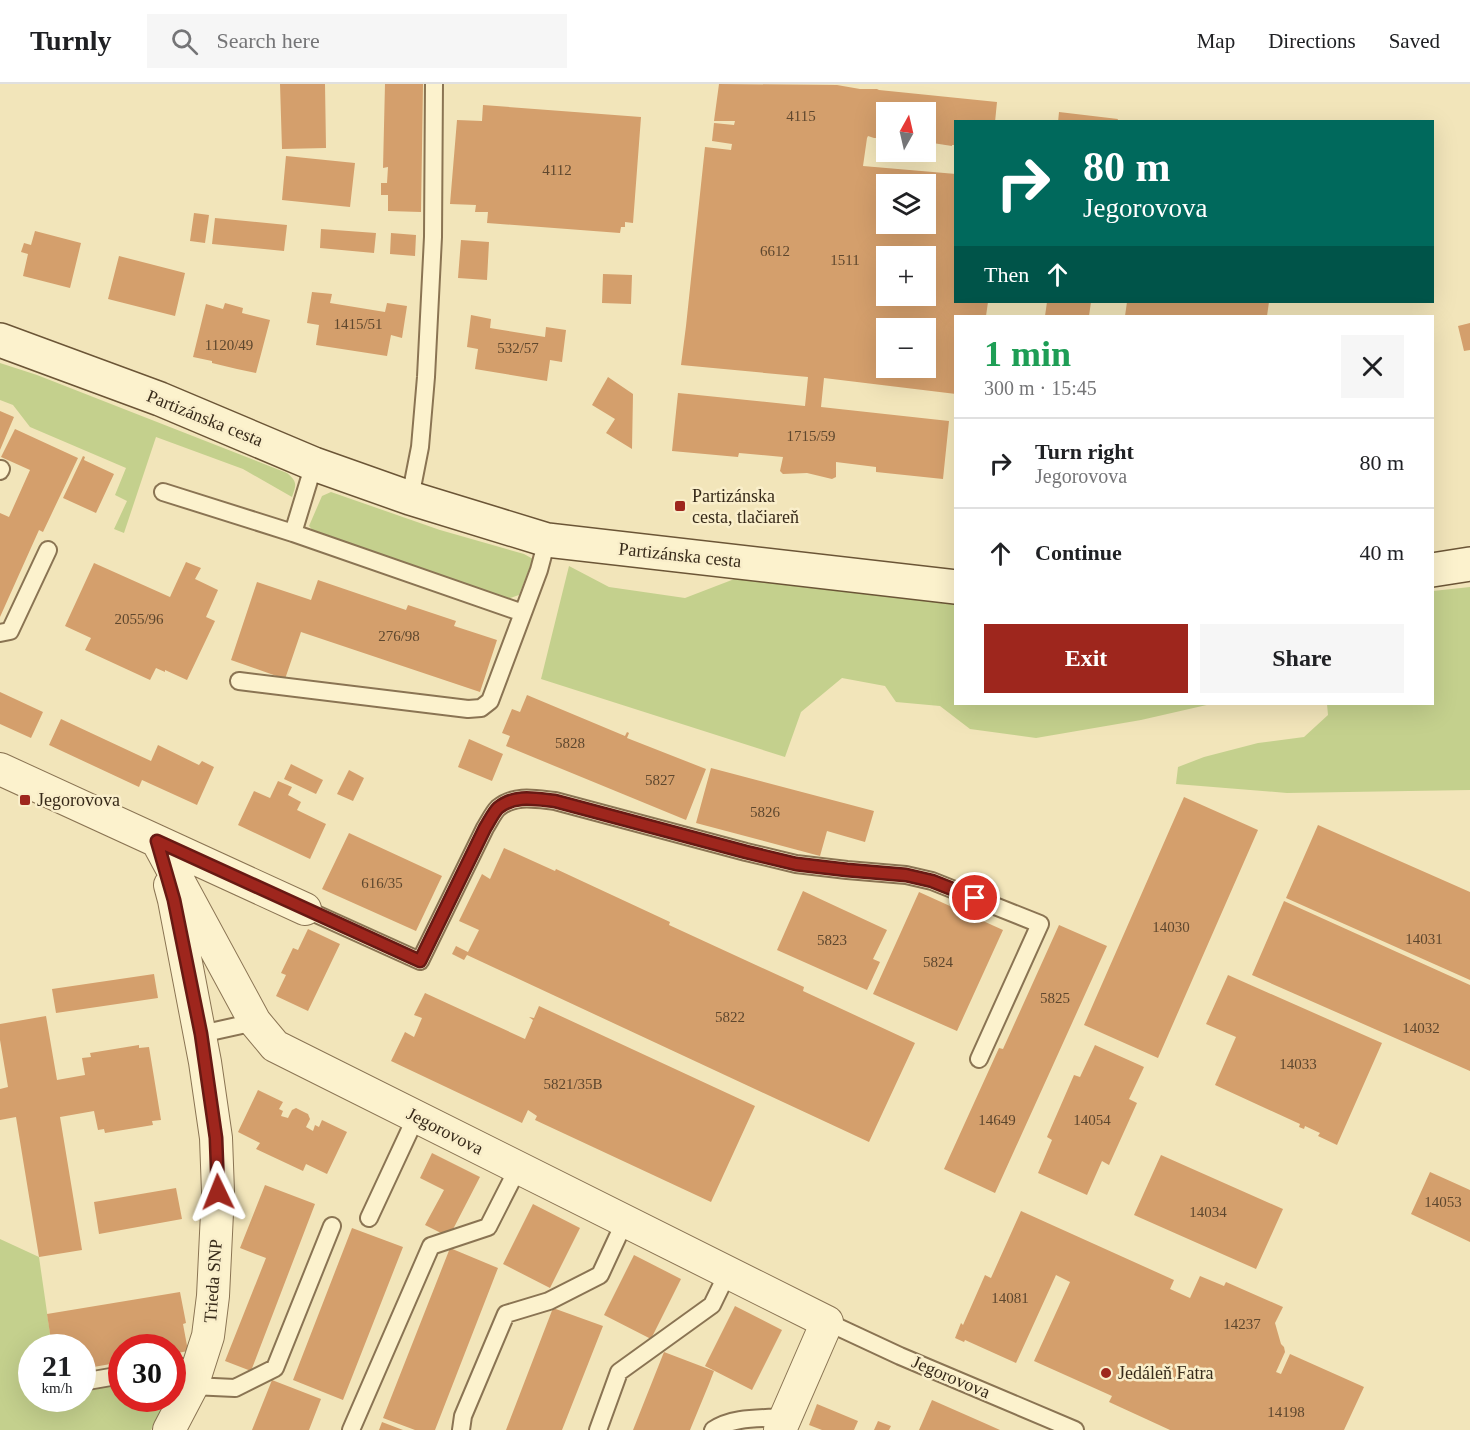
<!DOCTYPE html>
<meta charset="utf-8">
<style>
body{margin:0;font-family:Georgia,serif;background:#f6f6f6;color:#202124;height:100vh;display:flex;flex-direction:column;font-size:22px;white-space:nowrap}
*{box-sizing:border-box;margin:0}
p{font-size:20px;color:#757577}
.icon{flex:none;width:33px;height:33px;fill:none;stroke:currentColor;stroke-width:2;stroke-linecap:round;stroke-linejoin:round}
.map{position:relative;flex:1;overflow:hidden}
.panel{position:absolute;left:954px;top:231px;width:480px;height:390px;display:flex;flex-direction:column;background:#fff;border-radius:0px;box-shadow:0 6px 24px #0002}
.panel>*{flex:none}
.hud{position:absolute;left:954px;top:36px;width:480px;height:183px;border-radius:0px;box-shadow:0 6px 24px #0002;background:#00695c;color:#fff;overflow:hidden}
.needle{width:39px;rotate:8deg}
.controls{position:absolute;left:876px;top:18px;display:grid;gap:12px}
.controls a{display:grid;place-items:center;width:60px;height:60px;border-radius:0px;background:#fff;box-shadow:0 6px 24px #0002;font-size:30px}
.speed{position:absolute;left:18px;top:1250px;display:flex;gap:12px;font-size:30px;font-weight:700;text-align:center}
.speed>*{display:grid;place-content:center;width:78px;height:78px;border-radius:50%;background:#fff;box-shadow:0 6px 24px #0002;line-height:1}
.speed small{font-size:15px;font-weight:400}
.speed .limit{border:9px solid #d22;background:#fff;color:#111}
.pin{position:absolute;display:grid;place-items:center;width:51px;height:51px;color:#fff;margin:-26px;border:3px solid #fff;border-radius:50%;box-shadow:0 2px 6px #0007}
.me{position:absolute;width:66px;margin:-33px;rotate:358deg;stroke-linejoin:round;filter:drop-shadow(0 0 4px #0008)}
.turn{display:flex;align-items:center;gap:21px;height:126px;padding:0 30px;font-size:27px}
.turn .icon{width:78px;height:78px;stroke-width:2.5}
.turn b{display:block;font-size:42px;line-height:51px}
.then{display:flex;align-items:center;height:57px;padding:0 30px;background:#0003;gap:12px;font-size:22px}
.round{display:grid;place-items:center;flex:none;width:63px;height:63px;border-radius:0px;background:#f6f6f6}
.head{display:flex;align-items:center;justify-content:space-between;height:102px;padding:0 30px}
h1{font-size:36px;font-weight:700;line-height:45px;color:#1e9e55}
.action{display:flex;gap:12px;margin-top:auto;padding:12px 30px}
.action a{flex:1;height:69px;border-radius:0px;background:#9e261d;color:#fff;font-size:24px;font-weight:700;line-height:69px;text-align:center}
.action a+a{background:#f6f6f6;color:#202124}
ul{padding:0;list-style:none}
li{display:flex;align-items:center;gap:18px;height:90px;padding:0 30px;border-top:2px solid #e0e0e0}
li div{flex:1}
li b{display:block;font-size:22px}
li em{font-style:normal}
header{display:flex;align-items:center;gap:36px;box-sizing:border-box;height:84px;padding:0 30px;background:#fff;border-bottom:2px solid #e0e0e0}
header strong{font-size:28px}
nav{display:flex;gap:33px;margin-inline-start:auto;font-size:21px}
.search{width:420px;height:54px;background:#f6f6f6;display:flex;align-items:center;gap:15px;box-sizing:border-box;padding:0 21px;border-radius:0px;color:#757577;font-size:22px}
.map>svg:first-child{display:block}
.green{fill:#c4d08d}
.building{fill:#d49f6c;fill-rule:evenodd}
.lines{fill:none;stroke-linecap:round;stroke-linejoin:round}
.lane-casing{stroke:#8a7453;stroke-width:20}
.street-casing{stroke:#8a7453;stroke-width:34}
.secondary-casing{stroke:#6b5536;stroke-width:36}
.lane{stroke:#fcf2cd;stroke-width:16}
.street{stroke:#fcf2cd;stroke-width:32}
.secondary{stroke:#fcf2cd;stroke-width:33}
.route-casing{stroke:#671913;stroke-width:15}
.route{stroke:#9e261d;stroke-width:10}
.poi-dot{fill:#9e261d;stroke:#f9eeca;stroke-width:2}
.labels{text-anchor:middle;stroke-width:5;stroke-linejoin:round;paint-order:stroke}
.number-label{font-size:15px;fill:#5e472e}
.street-label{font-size:18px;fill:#372a19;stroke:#f9eeca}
.poi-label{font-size:18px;fill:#372a19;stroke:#f9eeca;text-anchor:start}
</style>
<header>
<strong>Turnly</strong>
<div class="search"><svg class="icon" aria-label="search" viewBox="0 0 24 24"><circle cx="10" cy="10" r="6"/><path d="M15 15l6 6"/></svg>Search here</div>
<nav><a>Map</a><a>Directions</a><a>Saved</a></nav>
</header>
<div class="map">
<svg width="1470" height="1346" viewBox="0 0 1470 1346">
<rect width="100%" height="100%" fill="#f2e5ba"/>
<!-- green -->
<path class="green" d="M0 279 37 291 287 389C298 398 296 401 292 413L243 385 156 353 124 449 114 445 127 417 115 411 126 384 30 343 13 321 0 316Z
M331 408 440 446 524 470 533 475 519 511 507 515 316 450 309 442 322 412Z
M569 482 609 503 685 514 737 494 955 520 956 620H1211L1141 636 1036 654 970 645 940 622 896 618 885 602 842 594 801 628 785 673 541 595Z
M1470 503V706L1287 709 1176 700 1178 683 1204 673 1258 659 1304 653 1328 631 1327 620H1432L1433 507Z
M0 1155 39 1173 52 1263H32V1314H82L83 1306 121 1299 122 1314H169L151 1346H0Z"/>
<!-- building -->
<path class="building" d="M280 0H325L326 64 282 65Z
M385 0H423L421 128 388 127V111H381V99H387L388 83 383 84Z
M719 0 837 1 860 5H877L879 6 997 18 995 38H956V61H952V62L926 58V28H886V54H874L868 52 867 54 863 82 956 90V218H988L986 232H956V310L824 294 821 323 949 337 943 395 876 388V383L836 378V393L832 395 807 389 783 390 780 387 783 373 739 369 738 373 672 367 678 309 805 322 808 293 681 281 686 242 705 63 731 66 732 60 712 57 714 39 734 41 735 37H714ZM886 100H926V140H886ZM886 172H926V212H886ZM886 244H926V284H886Z
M483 21 641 33 633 139 625 138V143H621L620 149 487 139 488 128H475L476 121 450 120 457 36 482 37Z
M1059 28 1118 35 1117 38H1058Z
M286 72 355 79 350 123 282 116Z
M194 129 209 131 205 159 190 157Z
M215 134 287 141 284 167 212 160Z
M321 145 376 149 374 169 320 164Z
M35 147 81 159 70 204 23 192 28 170 21 168 24 159 31 161Z
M391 149 416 151 415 172 390 170Z
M461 156 489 158 487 196 458 194Z
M119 172 185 189 175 232 108 215Z
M603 190 632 191 631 220 602 219Z
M312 208 332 210 330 219 385 228 387 219 407 222 402 254 391 251 387 272 316 261 319 241 307 239Z
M1047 218H1091L1089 232H1045Z
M1127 218H1269L1267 232H1125Z
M225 219 243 224 242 229 270 236 256 289 237 285 212 279V277L193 273 206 220 223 225Z
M471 231 491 235 490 244 545 253 546 243 566 246 562 278 550 276 547 297 475 285 478 265 467 263Z
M1470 239V266L1464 267 1458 242Z
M608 293 633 310 632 365 606 349 615 335 592 321Z
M0 327 14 333 0 366Z
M15 345 78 374 43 448 39 446 0 533V429L9 433 30 386 1 373Z
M83 372 85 373 84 376 114 390 96 429 63 414Z
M186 478 201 484 195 495 218 506 206 533 215 537 187 596 165 586V588L156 584 150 596 85 566 91 554 65 542 94 479 170 513Z
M318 496 406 526 408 521 456 537 454 542 497 556 480 608 301 548 285 595 231 576 257 498 311 516Z
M0 608 43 628 31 654 0 640Z
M527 611 625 652 627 648 629 649 627 654 706 685 686 736 506 662 510 652 502 649 512 625 520 628Z
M61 635 151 677 158 661 199 681 202 677 214 683 197 721 142 696 139 703 49 661Z
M469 655 503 670 492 697 458 683Z
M291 680 323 696 316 710 284 695Z
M711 684 874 727 865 758 827 747 820 772 696 739Z
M349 686 364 694 353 717 337 710Z
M278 697 292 703 288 711 301 718 297 726 326 740 310 775 238 741 254 707 270 714Z
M1184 713 1258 746 1158 974 1084 941Z
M1318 741 1470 808V896L1286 814Z
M349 749 442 792 416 847 322 805Z
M504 764 555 787 556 785 670 838 669 841 804 903 803 907 915 959 869 1058 467 871 464 876 452 870 456 862 468 868 479 846 459 837 482 790 490 795Z
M803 807 887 846 873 875 880 878 867 906 777 866Z
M919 808 1003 846 957 947 873 910Z
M1284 817 1470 901V987L1252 891Z
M1059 841 1107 862 995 1109 944 1085 999 964 1003 965Z
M308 845 340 860 308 927 276 912 286 891 281 889 293 864 298 866Z
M154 890 158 914 56 929 52 905Z
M1228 891 1382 959 1337 1061 1318 1052 1320 1049 1305 1042 1304 1045 1299 1043 1300 1040 1215 1001 1236 953 1206 940Z
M425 909 525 955 533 936 529 933 534 934 539 922 755 1022 711 1118 535 1036 537 1032 528 1026 522 1039 391 977 405 948 414 953 422 934 414 931Z
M46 932 57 996 85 991 82 974 91 973 90 969 139 961V964L149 963 161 1036 152 1037 153 1041 105 1049 104 1045 98 1046 94 1027 60 1033 82 1166 39 1173 16 1033 0 1036V1005L8 1003 0 956V940Z
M1095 961 1144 983 1129 1015 1137 1019 1109 1081 1102 1077 1087 1111 1038 1089 1052 1056 1047 1053 1074 991 1080 993Z
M258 1006 283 1018 279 1025 283 1027 281 1032 288 1034 292 1026 296 1024 308 1030 310 1035 306 1043 313 1047 315 1041 319 1043 322 1036 347 1048 327 1090 306 1080 303 1087 256 1065 260 1059 238 1048Z
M432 1069 480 1093 449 1153 425 1141 444 1106 420 1094Z
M1161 1071 1283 1125 1256 1185 1134 1131Z
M1430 1088 1470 1106V1158L1411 1130Z
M265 1101 315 1120 251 1287 225 1277 266 1174 240 1164Z
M176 1104 182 1135 99 1150 94 1118Z
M533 1120 580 1144 550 1204 503 1180Z
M1021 1127 1174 1196 1170 1205 1190 1214 1200 1192 1224 1202 1226 1198 1283 1223 1275 1239 1281 1260 1284 1263 1285 1268 1276 1288 1281 1290 1290 1270 1364 1303 1344 1346H1170L1109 1318 1112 1312 1034 1277 1070 1198 1056 1191 1016 1279 965 1256 964 1258 955 1254 961 1239 963 1241 985 1191 991 1194Z
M352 1144 403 1163 343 1316 293 1296Z
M450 1164 498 1184 435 1346H415L383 1334Z
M634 1171 681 1195 651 1255 604 1231Z
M180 1208 186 1239 183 1240 188 1267 172 1270V1263H122V1278L82 1285V1263H52L47 1230Z
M735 1222 782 1246 752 1306 705 1282Z
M553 1224 603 1242 562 1346H506Z
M664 1268 714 1287 709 1300 690 1346H633Z
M272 1296 321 1315 309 1346H252Z
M932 1316 982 1338 1000 1346H919Z
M817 1320 858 1337 854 1346H822L809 1341Z
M878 1337 891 1342 889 1346H874Z
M382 1338 403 1346H379Z"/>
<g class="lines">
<defs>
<path id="lane" d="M314 380 293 449 523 529 539 486 547 456
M0 387 1 385
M163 408 293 449
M410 414 420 363 426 293 433 153 434 0
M0 549 10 547 48 466
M239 597 468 625 481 624 490 617 523 529
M305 825 420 877 485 744C489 738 493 729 498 724 515 710 536 715 555 717L746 768 796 780 847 786 906 791 932 797 1040 840 979 975
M201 950 255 938
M369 1134 416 1033
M827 1238 900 1272 1075 1346
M172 1282 199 1285
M82 1298 122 1291
M192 1302 235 1304 275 1284 332 1142
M351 1346 431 1162 488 1143 518 1084
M461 1346 463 1332 506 1230 549 1217 600 1191 625 1137
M598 1346 619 1288 712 1221 728 1188
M713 1346C734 1332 762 1335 786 1333"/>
<path id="street" d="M0 685 305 825
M157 757 255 938 275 962 827 1238 780 1346
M169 1346 192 1302 208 1252 213 1212 218 1108 216 1054 205 978 174 816 170 801"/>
<path id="secondary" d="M0 256 160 315 314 380 410 414 547 456 956 503
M1432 486 1470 480"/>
</defs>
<!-- lane casing -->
<use href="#lane" class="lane-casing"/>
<!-- street casing -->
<use href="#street" class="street-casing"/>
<!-- secondary casing -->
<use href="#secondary" class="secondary-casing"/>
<!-- lane -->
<use href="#lane" class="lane"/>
<!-- street -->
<use href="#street" class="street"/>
<!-- secondary -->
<use href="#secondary" class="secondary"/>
</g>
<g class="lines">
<defs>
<path id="route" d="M218 1108 216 1054 201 950 174 816 157 757 420 877 485 744C489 738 493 729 498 724 515 710 536 715 555 717L746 768 796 780 847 786 906 791 932 797 975 814"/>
</defs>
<!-- route casing -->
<use href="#route" class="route-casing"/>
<!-- route -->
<use href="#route" class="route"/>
</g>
<!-- markers -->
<g class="poi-dot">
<rect x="674" y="416" width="12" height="12" rx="3"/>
<rect x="19" y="710" width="12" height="12" rx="3"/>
<circle cx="1106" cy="1289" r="6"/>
</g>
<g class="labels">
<!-- number labels -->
<g class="number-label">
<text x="801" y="37">4115</text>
<text x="557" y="91">4112</text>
<text x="775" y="172">6612</text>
<text x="845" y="181">1511</text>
<text x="358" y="245">1415/51</text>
<text x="229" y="266">1120/49</text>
<text x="518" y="269">532/57</text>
<text x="811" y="357">1715/59</text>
<text x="139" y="540">2055/96</text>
<text x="399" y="557">276/98</text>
<text x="570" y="664">5828</text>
<text x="660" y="701">5827</text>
<text x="765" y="733">5826</text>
<text x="382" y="804">616/35</text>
<text x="1171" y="848">14030</text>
<text x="1424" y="860">14031</text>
<text x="832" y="861">5823</text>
<text x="938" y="883">5824</text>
<text x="1055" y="919">5825</text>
<text x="730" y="938">5822</text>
<text x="1421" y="949">14032</text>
<text x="1298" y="985">14033</text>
<text x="573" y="1005">5821/35B</text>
<text x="997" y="1041">14649</text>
<text x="1092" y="1041">14054</text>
<text x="1443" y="1123">14053</text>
<text x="1208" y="1133">14034</text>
<text x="1010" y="1219">14081</text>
<text x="1242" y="1245">14237</text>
<text x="1286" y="1333">14198</text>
</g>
<!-- street labels -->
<g class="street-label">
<text transform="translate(205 334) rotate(22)" y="6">Partizánska cesta</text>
<text transform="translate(680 471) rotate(6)" y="6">Partizánska cesta</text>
<text transform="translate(445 1047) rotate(27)" y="6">Jegorovova</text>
<text transform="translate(213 1197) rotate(-86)" y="6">Trieda SNP</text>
<text transform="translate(951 1293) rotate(23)" y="6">Jegorovova</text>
</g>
<!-- poi labels -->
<g class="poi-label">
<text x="692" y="418">Partizánska<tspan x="692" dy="21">cesta, tlačiareň</tspan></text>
<text x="37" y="722">Jegorovova</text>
<text x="1118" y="1295">Jedáleň Fatra</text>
</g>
</g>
</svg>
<div class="controls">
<a><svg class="needle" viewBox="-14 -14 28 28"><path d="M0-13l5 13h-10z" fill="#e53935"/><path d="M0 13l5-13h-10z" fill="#757577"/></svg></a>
<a><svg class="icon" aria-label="layers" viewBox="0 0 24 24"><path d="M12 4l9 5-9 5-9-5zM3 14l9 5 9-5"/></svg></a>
<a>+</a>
<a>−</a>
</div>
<div class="speed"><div>21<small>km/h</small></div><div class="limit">30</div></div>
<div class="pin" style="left:975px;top:814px;background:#d93025"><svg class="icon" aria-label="arrive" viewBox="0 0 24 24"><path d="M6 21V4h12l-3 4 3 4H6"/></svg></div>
<svg class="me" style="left:218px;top:1108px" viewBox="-20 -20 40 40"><path d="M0-17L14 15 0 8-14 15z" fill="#9e261d" stroke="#fff" stroke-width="4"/></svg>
<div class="hud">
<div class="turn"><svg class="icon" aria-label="right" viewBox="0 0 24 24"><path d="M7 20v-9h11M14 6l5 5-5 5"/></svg><div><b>80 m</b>Jegorovova</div></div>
<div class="then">Then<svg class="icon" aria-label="ahead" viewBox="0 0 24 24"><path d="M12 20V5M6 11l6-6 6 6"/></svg></div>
</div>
<section class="panel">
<div class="head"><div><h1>1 min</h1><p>300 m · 15:45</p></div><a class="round"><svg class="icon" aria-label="close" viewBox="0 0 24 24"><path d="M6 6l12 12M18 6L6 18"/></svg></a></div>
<ul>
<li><svg class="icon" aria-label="right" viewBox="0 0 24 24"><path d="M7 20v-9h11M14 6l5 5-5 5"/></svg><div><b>Turn right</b><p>Jegorovova</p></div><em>80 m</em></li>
<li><svg class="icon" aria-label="ahead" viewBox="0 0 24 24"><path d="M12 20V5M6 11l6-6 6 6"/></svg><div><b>Continue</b></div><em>40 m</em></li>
</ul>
<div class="action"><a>Exit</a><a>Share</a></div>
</section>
</div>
